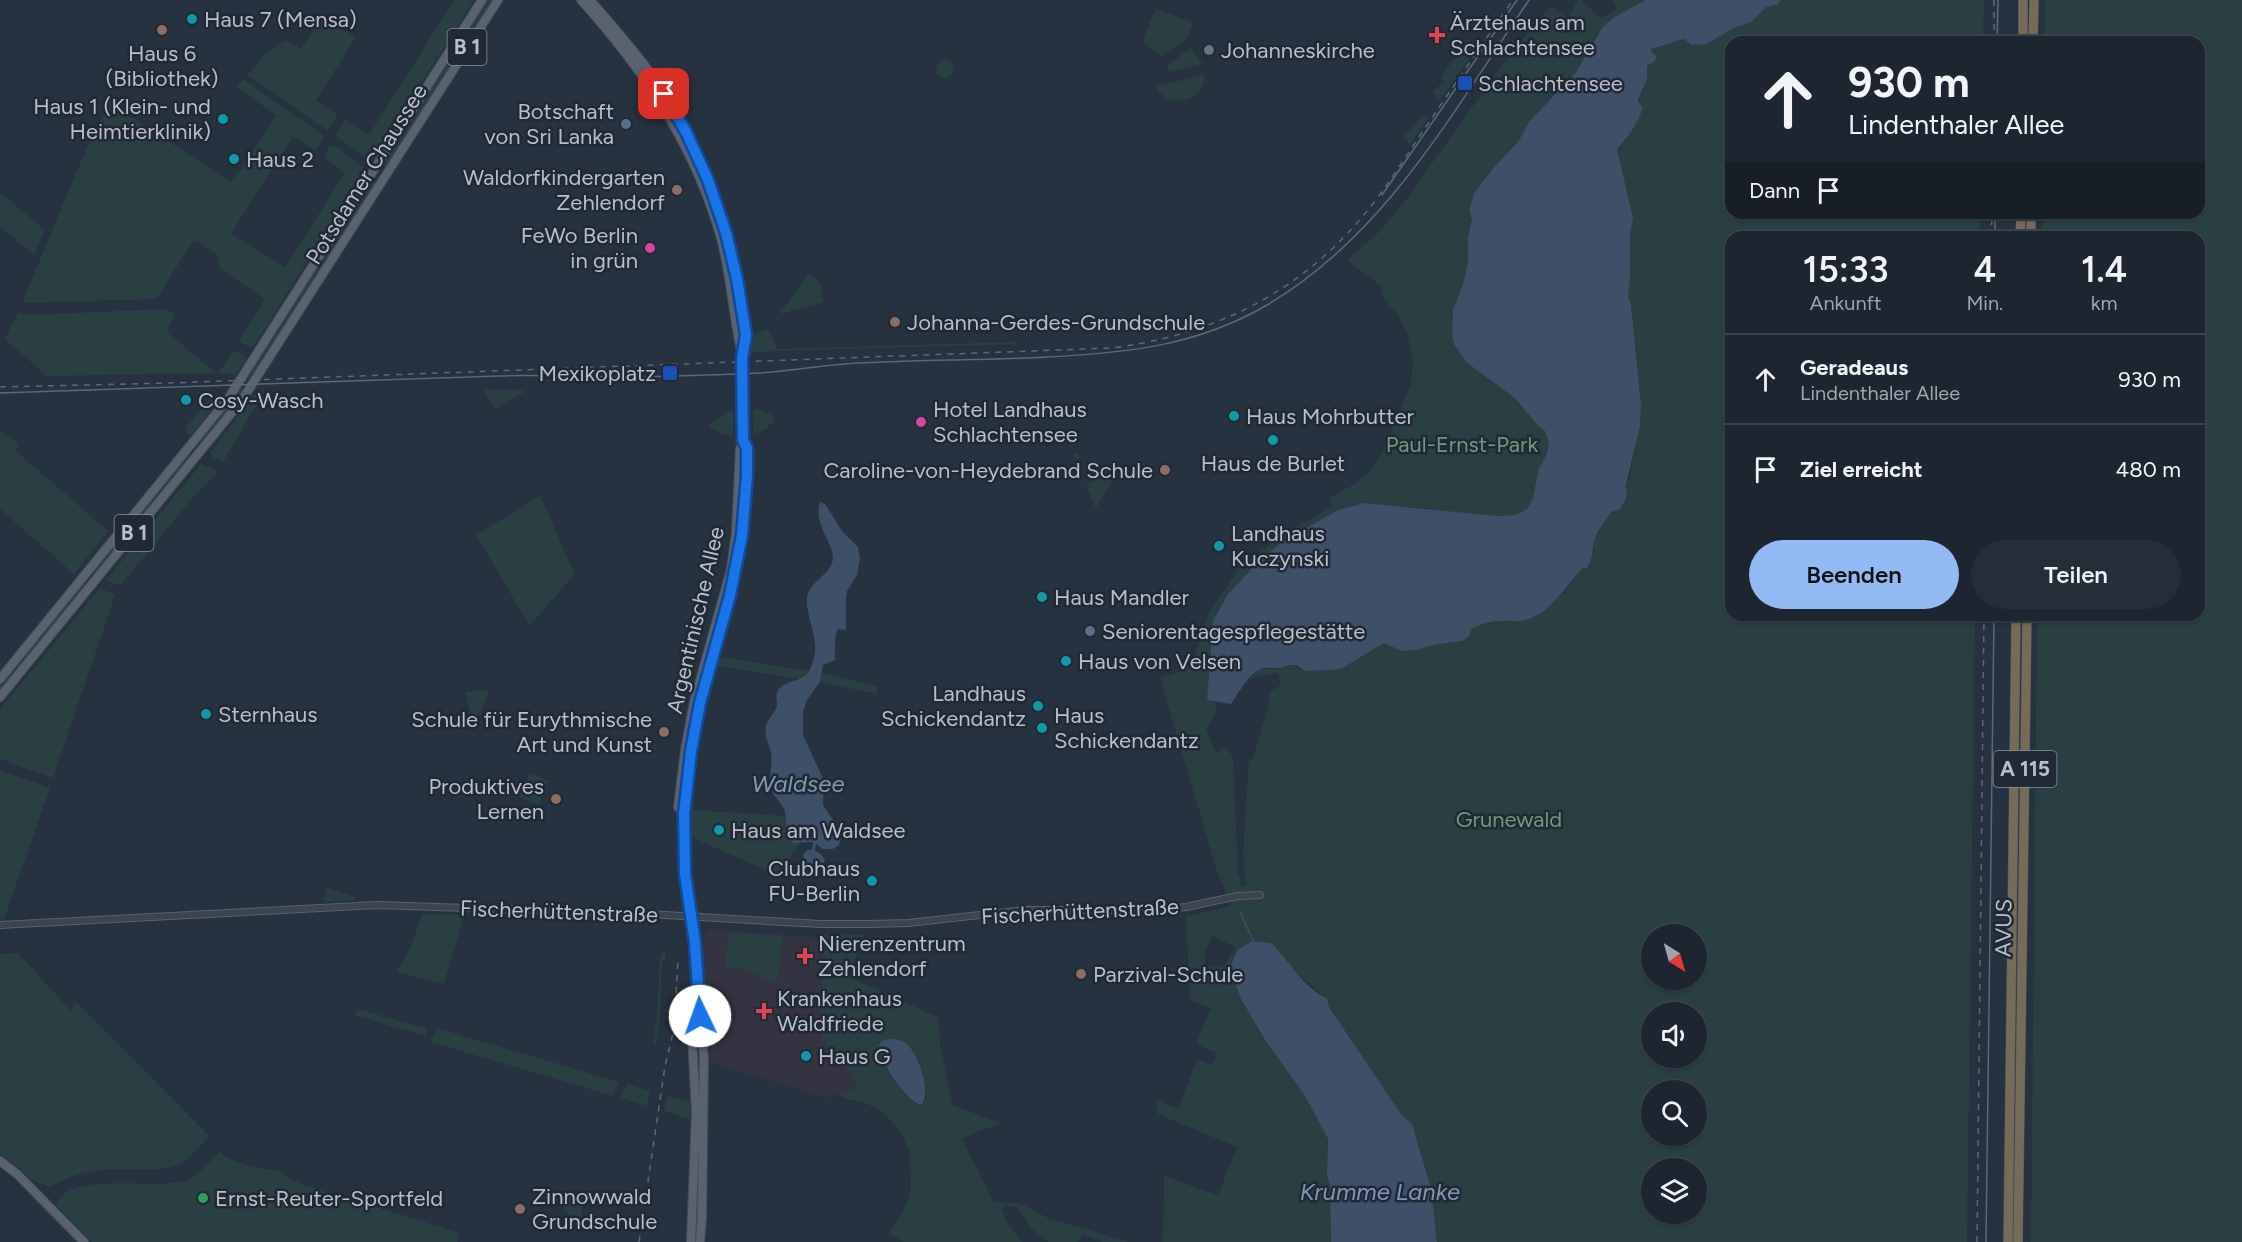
<!DOCTYPE html>
<html lang="de">
<meta charset="utf-8">
<style>
body{margin:0;font-family:Figtree,sans-serif;background:#252e38;color:#f1f3f6;height:100vh;display:flex;flex-direction:column;font-size:22px;white-space:nowrap}
*{box-sizing:border-box;margin:0}
p{font-size:20px;color:#a0a5ab}
.icon{flex:none;width:33px;height:33px;fill:none;stroke:currentColor;stroke-width:2;stroke-linecap:round;stroke-linejoin:round}
.map{position:relative;flex:1;overflow:hidden}
.side{position:absolute;left:1725px;top:231px;width:480px;height:390px;display:flex;flex-direction:column;background:#1d2630;border-radius:18px;box-shadow:0 2px 4px #0004,0 0 0 2px #3b434c}
.side>*{flex:none}
.guide{position:absolute;left:1725px;top:36px;width:480px;height:183px;border-radius:18px;box-shadow:0 2px 4px #0004,0 0 0 2px #3b434c;background:#1d2630;color:#f1f3f6;overflow:hidden}
.needle{width:39px;rotate:143deg}
.controls{position:absolute;left:1641px;top:924px;display:grid;gap:12px}
.controls a{display:grid;place-items:center;width:66px;height:66px;border-radius:50%;background:#1d2630;box-shadow:0 2px 4px #0004,0 0 0 2px #3b434c;font-size:30px}
.pin{position:absolute;display:grid;place-items:center;width:51px;height:51px;color:#fff;margin:-26px;border-radius:12px;box-shadow:0 3px 9px #0006}
.me{position:absolute;width:66px;margin:-33px;rotate:357deg;stroke-linejoin:round;filter:drop-shadow(0 0 4px #0008)}
.turn{display:flex;align-items:center;gap:21px;height:126px;padding:0 24px;font-size:27px}
.turn .icon{width:78px;height:78px;stroke-width:2.5}
.turn b{display:block;font-size:42px;line-height:51px}
.then{display:flex;align-items:center;height:57px;padding:0 24px;background:#0003;gap:12px;font-size:22px}
.eta{display:flex;justify-content:space-evenly;align-items:center;height:102px;text-align:center}
.eta b{font-size:36px;font-weight:600;line-height:42px}
.primary-button{display:flex;gap:12px;margin-top:auto;padding:12px 24px}
.primary-button a{flex:1;height:69px;border-radius:36px;background:#93baf4;color:#111;font-size:24px;font-weight:600;line-height:69px;text-align:center}
.primary-button a+a{background:#252e38;color:#f1f3f6}
ul{padding:0;list-style:none}
li{display:flex;align-items:center;gap:18px;height:90px;padding:0 24px;border-top:2px solid #3b434c}
li div{flex:1}
li b{display:block;font-size:22px}
li em{font-style:normal}
.map>svg:first-child{display:block}
.medical{fill:#343341}
.green{fill:#293f41;fill-rule:evenodd}
.water{fill:#3d5068}
.lines{fill:none;stroke-linecap:round;stroke-linejoin:round}
.stream{stroke:#3d5068;stroke-width:1.5}
.minor-casing{stroke:#59626d;stroke-width:8}
.major-casing{stroke:#454d59;stroke-width:10}
.highway-casing{stroke:#464f5a;stroke-width:10}
.minor{stroke:#3b4450;stroke-width:6}
.major{stroke:#596370;stroke-width:8}
.highway{stroke:#766a58;stroke-width:9}
.tram{stroke:#5d6877;stroke-width:1.5}
.rail{stroke:#5d6877;stroke-width:1.5;stroke-dasharray:6 6;stroke-linecap:butt}
.route-casing{stroke:#114b97;stroke-width:15}
.route{stroke:#1a73e8;stroke-width:10}
.culture-dot{fill:#0f9aa8;stroke:#202935;stroke-width:2}
.education-dot{fill:#8d6e63;stroke:#202935;stroke-width:2}
.health-dot{fill:#e0444e;stroke:#202935;stroke-width:2}
.worship-dot{fill:#6b7280;stroke:#202935;stroke-width:2}
.transit-dot{fill:#1a4fb4;stroke:#202935;stroke-width:2}
.service-dot{fill:#5c6f8a;stroke:#202935;stroke-width:2}
.hotel-dot{fill:#d1479c;stroke:#202935;stroke-width:2}
.leisure-dot{fill:#2e9e5b;stroke:#202935;stroke-width:2}
.labels{text-anchor:middle;stroke-width:5;stroke-linejoin:round;paint-order:stroke}
.shield{fill:#202935;stroke:#8a929d;stroke-width:1.5}
.shield-label{font-size:21px;font-weight:bold;fill:#b8bfca}
.poi-label{font-size:22px;fill:#b8bfca;stroke:#202935;text-anchor:start}
.street-label{font-size:22px;fill:#b8bfca;stroke:#202935}
.park-label{font-size:22px;fill:#709a79;stroke:#202935}
.water-label{font-size:24px;font-style:italic;fill:#8096b1;stroke:#202935}
</style>
<div class="map">
<svg width="2242" height="1242" viewBox="0 0 2242 1242">
<rect width="100%" height="100%" fill="#273240"/>
<!-- medical -->
<path class="medical" d="M710 929 820 938 825 942 819 1026 837 1061 846 1066 857 1086 840 1096 838 1093 829 1098 710 1063 702 945 705 932Z"/>
<!-- green -->
<path class="green" d="M454 0H474L373 159H368L337 137 336 134 345 119 369 135Z
M485 0H494L387 169 381 164Z
M1578 0H1581L1601 19 1617 8 1611 0H1645L1613 18 1593 40 1591 49 1576 72 1529 122 1518 142 1495 166 1474 193 1469 211 1472 219 1468 237V262L1463 284 1453 310 1452 334 1454 344 1489 379 1517 399 1538 426 1545 431 1549 443 1547 453 1538 471 1533 498 1527 509 1516 515 1497 516 1461 514 1426 508 1353 505 1338 510 1283 541 1256 564 1228 594 1213 621 1207 700 1216 703V713L1206 729 1216 753 1227 747 1233 758 1238 874 1240 876 1241 887 1246 886 1243 855 1249 759H1253L1268 708 1269 692 1281 685 1278 673 1249 679 1260 669 1285 668 1288 665H1296L1299 669 1308 671H1326L1384 643 1416 650 1432 645 1463 641 1471 629 1485 622 1491 624 1499 620 1519 621 1541 612 1564 592 1594 552V539L1629 479 1640 427 1641 405 1631 305 1628 295 1630 280V235L1633 218 1617 149 1627 140 1647 79V66L1654 62 1651 49 1684 39 1707 44 1734 28 1751 22 1766 7 1778 4 1781 0H1984L1983 42H1731V213H1981L1980 237H1731V615H1975L1967 1242H1437L1431 1188 1412 1124 1401 1114 1329 1007 1328 1000 1290 967 1277 948 1253 941 1235 952 1228 970 1241 999 1265 1040 1304 1094 1328 1139 1327 1175 1330 1186 1331 1242H1163L1164 1176 1218 1195 1237 1147 1158 1114 1156 1100 1178 1109 1197 1059 1212 1065 1217 1053 1196 1044 1211 1008 1190 1000 1186 916 1231 906 1216 868 1160 678 1191 668 1209 612 1239 569 1280 536 1333 506 1329 498 1355 484 1373 468 1382 453 1411 384 1413 363 1407 332 1397 314 1380 294 1383 288 1347 260 1380 231 1405 201 1503 64 1550 6 1568 17ZM1652 934H1696V980H1652ZM1214 936 1235 947 1223 968 1218 966 1207 968C1201 957 1207 947 1212 937ZM1652 1012H1696V1058H1652ZM1652 1090H1696V1136H1652ZM1652 1168H1696V1214H1652Z
M2045 0H2242V1242H2031L2037 615H2199V237H2041L2042 213H2199V42H2045Z
M1156 9 1194 23 1186 39 1162 57 1142 41Z
M322 16 356 37 316 100 338 115 328 131 247 75 266 54 285 40 301 49Z
M1469 40 1478 47 1440 100 1432 93 1444 81 1441 78 1466 41Z
M1191 48 1203 64 1168 72 1167 65Z
M936 69a9 9 0 1 1 18 0a9 9 0 1 1-18 0Z
M667 66 683 71 672 86 669 85 657 68Z
M1205 74C1204 102 1170 111 1155 87Z
M243 79 325 136 315 151 293 136 231 234 285 267 345 173 324 157 330 146H336L365 169 254 346 249 347 239 341 265 299 220 269 217 254 194 240 156 299 22 303 81 161 109 102 230 182 242 168 276 115 236 87Z
M1422 115 1428 119 1410 144 1403 138Z
M371 179 378 184 255 378H245Z
M0 192 45 230 34 255 0 227Z
M808 274 822 284 821 293 824 302 781 314V312Z
M165 309 175 314 167 332 216 373 47 376 5 339 18 312 27 315Z
M768 329 777 349 1014 342 1016 340 1018 344 777 351 753 352 750 355 754 334Z
M233 350 244 356 245 361 235 376 232 373 218 374Z
M238 389H248L204 445 199 440Z
M529 389 495 410 484 390Z
M257 391H265L223 462 213 457 210 453Z
M215 396H223L191 435 187 434 186 428 204 404Z
M754 409 761 410 773 416 774 420 766 429 755 434 753 433Z
M732 410 734 413 733 436 722 434 710 427V423Z
M0 431 19 444 16 451 108 531 74 574 0 509Z
M189 453 194 456 96 575 92 572Z
M1076 453 1080 455 1077 460 1087 486 1100 466 1115 475 1097 507H1095L1074 455Z
M201 464 219 471 196 494 120 586 106 580Z
M540 496 575 574 532 623H528L476 535Z
M87 578 91 582 0 694V682Z
M100 588 115 595 53 778 0 759V709Z
M721 657 810 671 801 679 718 666Z
M822 673 878 686 876 694 820 682Z
M490 690 474 725 465 692Z
M0 770 50 788 4 919 0 920Z
M530 773 549 781 539 805 519 797Z
M692 810 786 816C785 826 786 835 793 842H801L797 849 775 874 691 837Z
M326 887 355 897V900L324 902Z
M422 914 462 915 464 917 444 983 441 982 440 984 396 972 410 949Z
M728 932 783 936 777 983 767 981 745 968H725Z
M865 934 848 976 939 1018 940 1044 952 1105 1003 1124 981 1130 962 1139 994 1202 1020 1203 1048 1218 1129 1242H1102L1083 1234 1078 1242H1049L1033 1230 1017 1207 1004 1206 1002 1208 1007 1223 1022 1242H904L889 1234C898 1218 912 1201 911 1181 911 1173 909 1166 909 1157L911 1155C902 1131 888 1112 863 1102 856 1100 847 1100 840 1096L857 1086C854 1079 850 1070 844 1065 830 1054 822 1045 819 1026L825 943 817 935ZM909 1046C918 1057 929 1085 926 1100L918 1105C902 1092 886 1072 880 1052Z
M663 949H665V959L662 962 660 1018 656 1046 653 1045 657 1016 660 956 662 954Z
M18 953 72 1012 75 1001 209 1136C199 1147 188 1161 174 1166 164 1170 152 1169 142 1169 106 1170 83 1167 51 1187L32 1181 18 1167 0 1154V954Z
M359 1009 427 1029 425 1036 354 1015Z
M436 1028 619 1082 613 1096 431 1042Z
M627 1084 650 1091 647 1106 621 1098Z
M667 1096 690 1102V1119L664 1111Z
M220 1152C233 1164 262 1170 279 1170L281 1174 301 1184 460 1233 457 1242H92L56 1205C67 1170 157 1190 184 1181 198 1177 209 1162 220 1152Z
M564 1189 582 1194V1224L574 1222 561 1205Z"/>
<!-- water -->
<path class="water" d="M1645 0H1781L1778 4 1766 7 1751 22 1734 28 1707 44 1692 45 1684 39 1651 49 1652 53 1657 57 1654 62 1647 66V79L1638 101 1643 108C1637 124 1629 137 1617 149L1633 218 1630 235V280L1628 295 1631 305 1641 405 1640 427 1625 488 1627 490 1626 499 1619 510 1611 512C1606 520 1598 529 1595 538 1591 550 1595 555 1587 568H1583C1565 586 1550 616 1521 621 1515 622 1508 620 1502 621 1491 621 1481 624 1471 629L1470 635 1463 641 1432 645 1417 650 1402 651 1384 643 1344 667 1336 670 1305 671 1296 665H1288C1281 670 1273 667 1265 668 1250 670 1239 693 1231 704L1207 700 1213 621 1228 594 1256 564 1283 541 1338 510 1364 503 1497 516 1516 515 1527 509 1533 498 1538 471 1547 453 1549 443 1545 431 1538 426 1516 399 1466 362 1454 344 1452 334 1453 310 1463 284 1468 262V237L1472 219 1469 211 1474 193 1495 166 1518 142 1529 122 1576 72 1602 28 1613 18Z
M820 502 825 504 842 531 858 547 860 558 857 575 847 591 846 600V630L838 629C834 635 835 653 835 660L823 665 820 682 807 700 803 712V735L824 781 823 805 841 832 839 845 833 849H823L816 844 815 851 821 854 825 860C822 868 820 871 811 873L805 865 803 855 807 850H812L813 842 793 843C785 833 787 823 785 812 783 803 774 798 771 789 768 777 773 765 771 753 769 743 764 736 766 726 768 718 775 713 777 706 778 700 774 695 779 689 789 678 806 683 811 667 814 660 816 652 815 645 815 630 802 605 809 591 815 580 828 574 832 563 838 546 812 527 820 502Z
M1253 941 1271 943C1289 960 1303 988 1327 998L1329 1007 1401 1114 1412 1124 1431 1188 1437 1242H1331L1330 1186 1327 1175 1328 1139 1304 1094 1265 1040 1241 999 1231 973 1230 966 1238 949Z
M891 1039C897 1039 903 1040 908 1045 918 1055 933 1094 921 1105 905 1100 880 1062 879 1045L882 1041Z"/>
<g class="lines">
<!-- stream -->
<path class="stream" d="M1240 911 1254 943"/>
<defs>
<path id="minor" d="M0 925 377 905 648 914 820 924H870L908 923 1025 910H1146L1186 907 1238 896 1260 895"/>
<path id="major" d="M581 0C645 71 697 149 722 242 731 278 733 315 741 350
M590 0C612 25 635 51 654 78 704 152 729 235 745 321L746 335 742 358 743 440 740 449 736 533 731 569 694 702 685 750 678 807 684 814
M0 679 228 399 482 0
M0 697 242 400 498 0
M0 1161 17 1174 84 1242
M691 1242 696 1112 690 999 698 996
M700 1242 702 1218 704 1060 695 943 685 874 684 814 691 751 700 703 730 595 742 535 747 475V448L743 440"/>
<path id="highway" d="M2023 42V0
M2033 42 2034 0
M2020 237 2021 213
M2031 237V213
M2008 1242 2016 615
M2018 1242 2027 615"/>
</defs>
<!-- minor casing -->
<use href="#minor" class="minor-casing"/>
<!-- major casing -->
<use href="#major" class="major-casing"/>
<!-- highway casing -->
<use href="#highway" class="highway-casing"/>
<!-- minor -->
<use href="#minor" class="minor"/>
<!-- major -->
<use href="#major" class="major"/>
<!-- highway -->
<use href="#highway" class="highway"/>
<!-- tram -->
<path class="tram" d="M1997 42 1998 0
M1382 195 1517 0
M1995 237V213
M0 393C166 388 332 382 499 376 544 374 589 378 634 377 676 376 718 375 760 373 789 371 816 366 845 364 912 359 980 361 1047 357 1127 353 1197 346 1267 305 1386 235 1453 111 1529 0
M1986 1242 1994 615"/>
<!-- rail -->
<path class="rail" d="M1994 42V0
M1991 237 1992 213
M0 387 170 383 1112 348C1209 335 1291 298 1357 223 1382 195 1402 162 1423 131 1453 87 1483 43 1513 0
M639 1242 665 1066 674 1029 678 960
M1977 1242 1984 615"/>
</g>
<g class="lines">
<defs>
<path id="route" d="M664 94 686 132 708 180 726 233 737 279 746 335 742 358 743 440 747 448V475L742 535 730 595 700 703 691 751 684 814 685 874 695 943 700 1016"/>
</defs>
<!-- route casing -->
<use href="#route" class="route-casing"/>
<!-- route -->
<use href="#route" class="route"/>
</g>
<!-- markers -->
<g class="culture-dot">
<circle cx="192" cy="19" r="6"/>
<circle cx="223" cy="119" r="6"/>
<circle cx="234" cy="159" r="6"/>
<circle cx="186" cy="400" r="6"/>
<circle cx="1234" cy="416" r="6"/>
<circle cx="1273" cy="440" r="6"/>
<circle cx="1219" cy="546" r="6"/>
<circle cx="1042" cy="597" r="6"/>
<circle cx="1066" cy="661" r="6"/>
<circle cx="1038" cy="706" r="6"/>
<circle cx="206" cy="714" r="6"/>
<circle cx="1042" cy="728" r="6"/>
<circle cx="719" cy="830" r="6"/>
<circle cx="872" cy="881" r="6"/>
<circle cx="806" cy="1056" r="6"/>
</g>
<g class="education-dot">
<circle cx="162" cy="30" r="6"/>
<circle cx="677" cy="190" r="6"/>
<circle cx="895" cy="322" r="6"/>
<circle cx="1165" cy="470" r="6"/>
<circle cx="664" cy="732" r="6"/>
<circle cx="556" cy="799" r="6"/>
<circle cx="1081" cy="974" r="6"/>
<circle cx="520" cy="1209" r="6"/>
</g>
<g class="health-dot">
<path d="M1434 26h6v6h6v6h-6v6h-6v-6h-6v-6h6z"/>
<path d="M802 947h6v6h6v6h-6v6h-6v-6h-6v-6h6z"/>
<path d="M761 1002h6v6h6v6h-6v6h-6v-6h-6v-6h6z"/>
</g>
<circle class="worship-dot" cx="1209" cy="50" r="6"/>
<g class="transit-dot">
<rect x="1457" y="75" width="16" height="16" rx="3"/>
<rect x="662" y="365" width="16" height="16" rx="3"/>
</g>
<g class="service-dot">
<circle cx="626" cy="124" r="6"/>
<circle cx="1090" cy="631" r="6"/>
</g>
<g class="hotel-dot">
<circle cx="650" cy="248" r="6"/>
<circle cx="921" cy="422" r="6"/>
</g>
<circle class="leisure-dot" cx="203" cy="1198" r="6"/>
<g class="labels">
<!-- shield labels -->
<g class="shield">
<rect x="447.5" y="29" width="39" height="36" rx="4.5"/>
<rect x="114.5" y="515" width="39" height="36" rx="4.5"/>
<rect x="1993.5" y="751" width="63" height="36" rx="4.5"/>
</g>
<g class="shield-label">
<text x="467" y="54">B 1</text>
<text x="134" y="540">B 1</text>
<text x="2025" y="776">A 115</text>
</g>
<!-- poi labels -->
<g class="poi-label">
<text x="204" y="27">Haus 7 (Mensa)</text>
<text x="1450" y="30">Ärztehaus am<tspan x="1450" dy="25">Schlachtensee</tspan></text>
<text x="1221" y="58">Johanneskirche</text>
<text x="162" y="61" text-anchor="middle">Haus 6<tspan x="162" dy="25">(Bibliothek)</tspan></text>
<text x="1478" y="91">Schlachtensee</text>
<text x="211" y="114" text-anchor="end">Haus 1 (Klein- und<tspan x="211" dy="25">Heimtierklinik)</tspan></text>
<text x="614" y="119" text-anchor="end">Botschaft<tspan x="614" dy="25">von Sri Lanka</tspan></text>
<text x="246" y="167">Haus 2</text>
<text x="665" y="185" text-anchor="end">Waldorfkindergarten<tspan x="665" dy="25">Zehlendorf</tspan></text>
<text x="638" y="243" text-anchor="end">FeWo Berlin<tspan x="638" dy="25">in grün</tspan></text>
<text x="907" y="330">Johanna-Gerdes-Grundschule</text>
<text x="656" y="381" text-anchor="end">Mexikoplatz</text>
<text x="198" y="408">Cosy-Wasch</text>
<text x="933" y="417">Hotel Landhaus<tspan x="933" dy="25">Schlachtensee</tspan></text>
<text x="1246" y="424">Haus Mohrbutter</text>
<text x="1273" y="471" text-anchor="middle">Haus de Burlet</text>
<text x="1153" y="478" text-anchor="end">Caroline-von-Heydebrand Schule</text>
<text x="1231" y="541">Landhaus<tspan x="1231" dy="25">Kuczynski</tspan></text>
<text x="1054" y="605">Haus Mandler</text>
<text x="1102" y="639">Seniorentagespflegestätte</text>
<text x="1078" y="669">Haus von Velsen</text>
<text x="1026" y="701" text-anchor="end">Landhaus<tspan x="1026" dy="25">Schickendantz</tspan></text>
<text x="218" y="722">Sternhaus</text>
<text x="1054" y="723">Haus<tspan x="1054" dy="25">Schickendantz</tspan></text>
<text x="652" y="727" text-anchor="end">Schule für Eurythmische<tspan x="652" dy="25">Art und Kunst</tspan></text>
<text x="544" y="794" text-anchor="end">Produktives<tspan x="544" dy="25">Lernen</tspan></text>
<text x="731" y="838">Haus am Waldsee</text>
<text x="860" y="876" text-anchor="end">Clubhaus<tspan x="860" dy="25">FU-Berlin</tspan></text>
<text x="818" y="951">Nierenzentrum<tspan x="818" dy="25">Zehlendorf</tspan></text>
<text x="1093" y="982">Parzival-Schule</text>
<text x="777" y="1006">Krankenhaus<tspan x="777" dy="25">Waldfriede</tspan></text>
<text x="818" y="1064">Haus G</text>
<text x="532" y="1204">Zinnowwald<tspan x="532" dy="25">Grundschule</tspan></text>
<text x="215" y="1206">Ernst-Reuter-Sportfeld</text>
</g>
<!-- street labels -->
<g class="street-label">
<text transform="translate(366 174) rotate(-58)" y="8">Potsdamer Chaussee</text>
<text transform="translate(695 620) rotate(-77)" y="8">Argentinische Allee</text>
<text transform="translate(559 911) rotate(2)" y="8">Fischerhüttenstraße</text>
<text transform="translate(1080 911) rotate(-3)" y="8">Fischerhüttenstraße</text>
<text transform="translate(2003 928) rotate(-89)" y="8">AVUS</text>
</g>
<!-- park labels -->
<g class="park-label">
<text x="1462" y="452">Paul-Ernst-Park</text>
<text x="1509" y="827">Grunewald</text>
</g>
<!-- water labels -->
<g class="water-label">
<text x="798" y="792">Waldsee</text>
<text x="1380" y="1200">Krumme Lanke</text>
</g>
</g>
</svg>
<div class="controls">
<a><svg class="needle" viewBox="-14 -14 28 28"><path d="M0-13l5 13h-10z" fill="#e53935"/><path d="M0 13l5-13h-10z" fill="#a0a5ab"/></svg></a>
<a><svg class="icon" aria-label="sound" viewBox="0 0 24 24"><path d="M4 9h4l5-4v14l-5-4H4zM17 9q2 3 0 6"/></svg></a>
<a><svg class="icon" aria-label="search" viewBox="0 0 24 24"><circle cx="10" cy="10" r="6"/><path d="M15 15l6 6"/></svg></a>
<a><svg class="icon" aria-label="layers" viewBox="0 0 24 24"><path d="M12 4l9 5-9 5-9-5zM3 14l9 5 9-5"/></svg></a>
</div>
<div class="pin" style="left:664px;top:94px;background:#d93025"><svg class="icon" aria-label="arrive" viewBox="0 0 24 24"><path d="M6 21V4h12l-3 4 3 4H6"/></svg></div>
<svg class="me" style="left:700px;top:1016px" viewBox="-20 -20 40 40"><circle r="19" fill="#fff"/><path d="M0-13L10 11 0 6-10 11z" fill="#1a73e8"/></svg>
<div class="guide">
<div class="turn"><svg class="icon" aria-label="ahead" viewBox="0 0 24 24"><path d="M12 20V5M6 11l6-6 6 6"/></svg><div><b>930 m</b>Lindenthaler Allee</div></div>
<div class="then">Dann<svg class="icon" aria-label="arrive" viewBox="0 0 24 24"><path d="M6 21V4h12l-3 4 3 4H6"/></svg></div>
</div>
<section class="side">
<div class="eta">
<div><b>15:33</b><p>Ankunft</p></div>
<div><b>4</b><p>Min.</p></div>
<div><b>1.4</b><p>km</p></div>
</div>
<ul>
<li><svg class="icon" aria-label="ahead" viewBox="0 0 24 24"><path d="M12 20V5M6 11l6-6 6 6"/></svg><div><b>Geradeaus</b><p>Lindenthaler Allee</p></div><em>930 m</em></li>
<li><svg class="icon" aria-label="arrive" viewBox="0 0 24 24"><path d="M6 21V4h12l-3 4 3 4H6"/></svg><div><b>Ziel erreicht</b></div><em>480 m</em></li>
</ul>
<div class="primary-button"><a>Beenden</a><a>Teilen</a></div>
</section>
</div>
